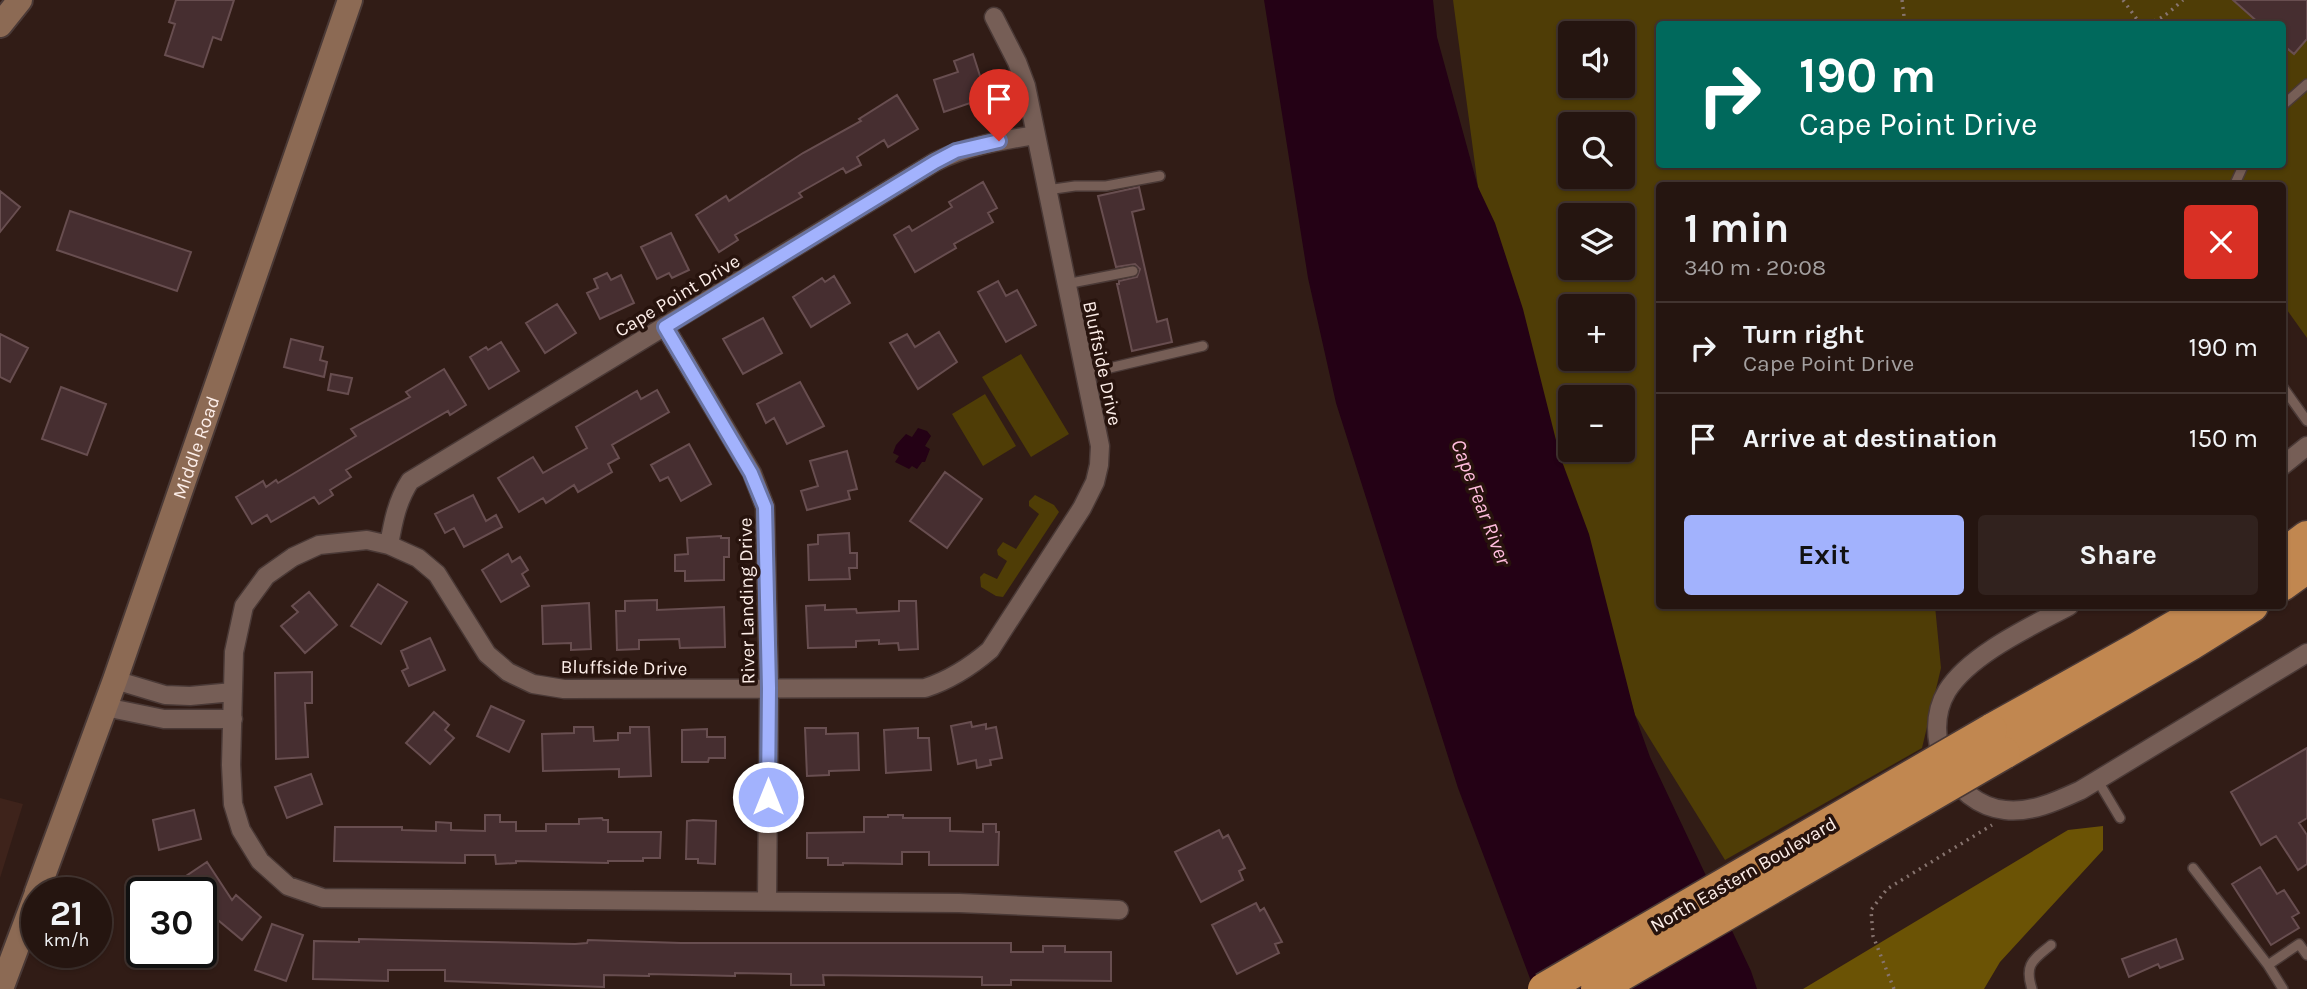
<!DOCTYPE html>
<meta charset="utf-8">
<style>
body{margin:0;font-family:Karla,sans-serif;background:#31221e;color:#f1f3f6;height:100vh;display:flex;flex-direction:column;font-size:26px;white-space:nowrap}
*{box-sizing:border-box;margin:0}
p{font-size:23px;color:#a39f9f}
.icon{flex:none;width:38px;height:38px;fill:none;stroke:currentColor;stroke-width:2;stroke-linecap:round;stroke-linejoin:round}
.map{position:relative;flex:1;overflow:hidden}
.panel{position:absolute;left:1656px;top:182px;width:630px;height:427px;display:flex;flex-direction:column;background:#251510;border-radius:7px;box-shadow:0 2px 5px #0004,0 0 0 2px #423430}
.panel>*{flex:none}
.banner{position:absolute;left:1656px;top:21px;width:630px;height:147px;border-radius:7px;box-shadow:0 2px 5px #0004,0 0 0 2px #423430;background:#00695c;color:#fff;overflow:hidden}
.controls{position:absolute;left:1558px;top:21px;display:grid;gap:14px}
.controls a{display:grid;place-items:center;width:77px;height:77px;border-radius:7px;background:#251510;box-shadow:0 2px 5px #0004,0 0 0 2px #423430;font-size:35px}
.speed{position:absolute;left:21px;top:877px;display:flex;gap:14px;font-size:35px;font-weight:700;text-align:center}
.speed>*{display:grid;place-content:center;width:91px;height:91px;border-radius:50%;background:#251510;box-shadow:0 2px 5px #0004,0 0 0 2px #423430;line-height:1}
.speed small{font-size:18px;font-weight:400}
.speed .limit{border:4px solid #111;border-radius:10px;background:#fff;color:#111}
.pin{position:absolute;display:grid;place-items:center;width:60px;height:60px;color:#fff;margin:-72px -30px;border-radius:50% 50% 50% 0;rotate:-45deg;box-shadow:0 0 7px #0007}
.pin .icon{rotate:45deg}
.me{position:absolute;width:77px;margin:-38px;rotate:0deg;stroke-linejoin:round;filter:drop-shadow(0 0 5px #0008)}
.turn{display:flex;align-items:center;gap:24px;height:147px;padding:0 28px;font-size:32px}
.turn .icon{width:91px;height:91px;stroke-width:2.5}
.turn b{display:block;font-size:49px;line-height:60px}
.round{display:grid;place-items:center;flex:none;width:74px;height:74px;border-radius:7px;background:#31221e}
.summary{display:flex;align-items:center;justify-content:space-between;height:119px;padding:0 28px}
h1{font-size:42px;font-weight:700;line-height:52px}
.primary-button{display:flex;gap:14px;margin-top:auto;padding:14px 28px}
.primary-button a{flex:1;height:80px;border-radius:7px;background:#a2b2fd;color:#111;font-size:28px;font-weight:700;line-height:80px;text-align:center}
.primary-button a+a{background:#31221e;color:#f1f3f6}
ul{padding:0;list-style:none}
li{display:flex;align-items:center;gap:21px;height:91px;padding:0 28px;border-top:2px solid #423430}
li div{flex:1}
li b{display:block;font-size:26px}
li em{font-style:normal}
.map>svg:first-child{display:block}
.built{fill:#3e231b}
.green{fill:#4f3d06;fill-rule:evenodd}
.forest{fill:#6b5305}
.water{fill:#240115}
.building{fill:#462e30;stroke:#684e50;stroke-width:2}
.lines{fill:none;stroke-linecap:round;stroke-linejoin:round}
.lane-casing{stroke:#4a3936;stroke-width:12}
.street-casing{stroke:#4a3936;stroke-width:21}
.secondary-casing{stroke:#4a3936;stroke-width:28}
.highway-casing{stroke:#4a3936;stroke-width:35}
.path{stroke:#87746f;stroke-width:3.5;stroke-dasharray:2 5;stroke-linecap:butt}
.lane{stroke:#765e56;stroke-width:9}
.street{stroke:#765e56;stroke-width:18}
.secondary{stroke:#8c6a54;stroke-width:24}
.highway{stroke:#c18750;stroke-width:32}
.highway-bridge-casing{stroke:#4a3936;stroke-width:35;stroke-linecap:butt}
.highway-bridge{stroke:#c18750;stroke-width:32}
.route-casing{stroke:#6974a4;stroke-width:18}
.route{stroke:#a2b2fd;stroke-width:12}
.labels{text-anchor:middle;stroke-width:7;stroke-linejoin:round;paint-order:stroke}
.street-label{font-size:19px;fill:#fdeee9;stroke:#27130d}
.water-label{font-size:21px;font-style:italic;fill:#ffbcdc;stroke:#27130d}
</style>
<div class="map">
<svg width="2307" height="989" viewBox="0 0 2307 989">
<rect width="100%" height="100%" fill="#311c16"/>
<!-- built -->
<path class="built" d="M0 798 23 804 0 878Z"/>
<!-- green -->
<path class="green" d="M1453 0H2307V338L2282 303V186H1659V606H1935L1941 668 1922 748 1725 860 1635 715 1478 187ZM1659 24H2282V164H1659ZM1570 33H1622V86H1570ZM1570 124H1622V177H1570ZM1570 215H1622V268H1570ZM1570 306H1622V359H1570ZM1570 397H1622V450H1570Z
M1021 354 1069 434 1031 457 982 377Z
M985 394 1016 446 983 466 952 414Z
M1035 495 1054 505 1059 512 1003 597 996 596 981 587 980 577 984 573 997 579 1007 561 998 555 997 550 1003 542 1016 549 1039 514 1029 506V501Z"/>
<!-- forest -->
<path class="forest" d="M2103 826V850L2000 962 1984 989H1803L2068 830Z"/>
<!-- water -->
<path class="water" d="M1264 0H1433L1437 37 1478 187 1495 223 1523 309 1560 456 1589 534 1635 715 1650 757 1751 971 1757 989H1534L1458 788 1336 403 1308 278Z
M918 428 927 431 931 436 925 446 930 449 925 462H922L917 469 912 466 909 469 895 462 899 456 893 453 896 445 906 434 912 437Z"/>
<!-- building -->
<path class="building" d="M176 0H234L221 40 213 37 203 67 165 55 175 24 169 22Z
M2233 0H2307V39L2294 54 2282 44V24H2260Z
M973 54 988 101 971 107 970 103 944 112 934 80 958 72 954 61Z
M897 95 918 129 888 147 884 140 857 157 861 165 846 173 843 168 799 193 802 197 735 235 738 240 719 252 696 215 726 196 729 201 803 153 861 121 859 119Z
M983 182 997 208 988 213 993 222 954 244 956 248 915 272 894 235 909 226 912 231 952 207 949 202Z
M1139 187 1144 209 1132 212 1157 322 1167 319 1172 342 1132 351 1117 284H1119V281L1137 277 1140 269 1135 264 1116 267 1098 196Z
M0 191 20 207 0 232Z
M70 211 191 252 177 291 57 250Z
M671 233 689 270 672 278 669 273 657 279 641 247Z
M607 273 611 280 621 275 634 303 600 319 587 293 598 288 594 279Z
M834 276 850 303 811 327 793 297 822 278 825 282Z
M998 281 1006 296 1017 290 1036 325 1006 342 978 292Z
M557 304 576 333 545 353 526 323Z
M763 318 782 353 743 374 723 339Z
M939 332 957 362 918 389 890 343 907 334 915 347Z
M0 334 28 348 10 382 0 377Z
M291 339 323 347 320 360 327 362 324 377 284 367Z
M501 342 519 371 489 389 470 357 486 347 488 350Z
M444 369 466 405 450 415 448 411 346 470 351 477 330 490 333 495 319 504 314 497 271 522 267 515 252 524 236 497 263 481 266 487 276 480 278 483 356 436 351 429 410 397 406 392Z
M331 374 352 378 348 394 328 390Z
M800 382 824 426 787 444 774 418 766 423 757 404Z
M61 387 106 404 87 455 42 439Z
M657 390 669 412 612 445 619 458 608 464 612 472 578 492 574 485 546 503 543 498 519 512 498 478 533 457 543 473 587 448 576 427 637 391 641 399Z
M689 444 711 484 681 501 668 477 660 481 651 465Z
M847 451 857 489 848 491 850 499 807 510 801 491 818 486 810 461Z
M945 472 982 499 947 548 910 521Z
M473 495 486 521 496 515 502 527 464 547 454 528 445 533 435 514Z
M849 533 850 553H857V568H849L850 579 809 580 808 545 818 544V535Z
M721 536V538H729V557H724V580L685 581V571H675V555L688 554 687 538Z
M508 554 512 562 520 557 528 570 522 574 529 586 501 602 482 570Z
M378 584 407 602 381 644 351 626Z
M309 592 337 625 305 653 281 626 298 612 292 606Z
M657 600V610L724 607 725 647 680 648 679 639 639 640V649L617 650 616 611H625V601Z
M899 601H916L918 649 899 650 898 643 879 644V640L856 641V647L808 648 806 606 825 605V610L856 609 857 613 899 611Z
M589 603 591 649 571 650V643L543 644 542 606Z
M430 638 445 670 409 686 402 671 408 668 401 651Z
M312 672V703H305L308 757 276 759 275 673Z
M491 706 524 721 509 752 477 736Z
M434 712 449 725 445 730 454 738 430 764 406 743Z
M971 722 972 727 986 724V729L996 727 1002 758 990 760 991 765 977 768 976 760 958 764 951 726Z
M574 727H593L594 741 618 740V733H630V727H649L651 776 619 777V769L543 771 542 734 574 733Z
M805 728H826V734L858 733 859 770 829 771V775L807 776Z
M918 728V738H929L931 770 886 773 884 730Z
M707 729V737H725V758H709L708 762H682V730Z
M2307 748V818L2299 823 2307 835V864L2298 870 2276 836 2261 845 2231 792Z
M311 774 322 804 287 818 275 787Z
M194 810 201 839 159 850 153 820Z
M485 815H500V822H516V831H546V824H579V819L602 818 603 820H608V832H661L660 858H643V861H608V863L516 861V863L496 864 495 855H465V863L334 861 335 827H402V830L436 831V822L451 823V830L485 831Z
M888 815H903V818H950V831L983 832V824H996V832H999L998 865H929V852H902V864L843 863V865H828V858H807V833L864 832V817H888Z
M693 820 716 821 715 864 698 863V859H686L687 821Z
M1219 830 1223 838 1228 835 1245 868 1239 871 1243 880 1201 902 1175 852Z
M207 862 232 900 236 895 261 917 242 940 201 906V892H192L183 878Z
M2260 867 2277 894 2284 890 2299 913 2292 917 2299 928 2271 945 2232 884Z
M1256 903 1260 911 1264 908 1282 942 1275 944 1279 953 1237 974 1212 925Z
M272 924 303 935 286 981 255 970Z
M359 939 575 944 587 943 588 940 681 943H1011V952H1043V946H1065V952H1111V981L1011 980V985H982V977L823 975 824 985H791V974L735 973V976L649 974V976L604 975V987L445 981V970H388V981L313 979 314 941 359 942Z
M2176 939 2183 959 2160 968 2158 964 2129 977 2122 959Z"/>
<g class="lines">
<defs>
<path id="lane" d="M2282 106 2307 84
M2234 186 2244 164
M1047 190 1075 186H1106L1160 176
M1066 284 1133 271
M1084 374 1203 346
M2282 386 2307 421
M2098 781 2120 818
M2193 868 2268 965 2283 989
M2268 965 2299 944 2307 955
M2032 989C2024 964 2033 960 2051 945"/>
<path id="street" d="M994 17 1017 62 1026 86 1100 446 1099 465 1095 482 1082 508 990 650C969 668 950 680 925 688L564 689 533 684 508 672 487 654 437 574 418 558 389 545 367 540 319 545 293 557 266 576 244 606 234 652 231 765 233 804 241 830 260 861 288 886 323 898 959 903 1119 910
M665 327 752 473 765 507 769 688 767 901
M2282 466 2307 446
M389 545C393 522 397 501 410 481L935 162C967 146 999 141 1035 135
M2069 606C2032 626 1970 654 1947 691 1920 736 1951 804 2005 810 2032 813 2057 801 2081 790L2307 653
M115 680 165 695 190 696 233 692
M105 707 164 719H233"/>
<g id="secondary">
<path d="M0 25 20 0"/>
<path id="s1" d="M37 892 115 680 350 0"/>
<path d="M1 989 37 893"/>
</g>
<path id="highway" d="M2282 556 2307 537
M2282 585 2307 567
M1991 730 2138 648 2210 606
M2004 753 2191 644 2252 606"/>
</defs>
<!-- lane casing -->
<use href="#lane" class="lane-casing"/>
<!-- street casing -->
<use href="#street" class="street-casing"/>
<!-- secondary casing -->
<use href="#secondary" class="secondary-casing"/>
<!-- highway casing -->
<use href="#highway" class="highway-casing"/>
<!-- path -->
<path class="path" d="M1902 0 1905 24
M2123 0 2139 22C2158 25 2169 12 2183 0
M2115 24 2139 22
M1894 989 1873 936 1871 910 1887 889 1992 825"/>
<!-- lane -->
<use href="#lane" class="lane"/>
<!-- street -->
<use href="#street" class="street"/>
<!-- secondary -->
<use href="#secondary" class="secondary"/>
<!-- highway -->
<use href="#highway" class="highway"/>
<defs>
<path id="highway-bridge" d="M1544 989 1991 730
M1597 989 2004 753"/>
</defs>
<!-- highway-bridge casing -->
<use href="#highway-bridge" class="highway-bridge-casing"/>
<!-- highway-bridge -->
<use href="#highway-bridge" class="highway-bridge"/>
</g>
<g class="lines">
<defs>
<path id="route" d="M768 797 769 688 765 507 751 473 665 327 935 162 956 151 999 141"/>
</defs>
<!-- route casing -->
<use href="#route" class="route-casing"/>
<!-- route -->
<use href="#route" class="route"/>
</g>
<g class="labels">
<!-- street labels -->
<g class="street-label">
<text transform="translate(677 295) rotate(-31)" y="7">Cape Point Drive</text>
<text transform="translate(1103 363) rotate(78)" y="7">Bluffside Drive</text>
<text dy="7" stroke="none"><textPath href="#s1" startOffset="472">Middle Road</textPath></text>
<text transform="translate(746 601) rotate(-91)" y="7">River Landing Drive</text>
<text transform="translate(624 667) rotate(1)" y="7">Bluffside Drive</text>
<text transform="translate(1743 874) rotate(-30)" y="7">North Eastern Boulevard</text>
</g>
<!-- water labels -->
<g class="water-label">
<text transform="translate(1481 502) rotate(69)" y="7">Cape Fear River</text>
</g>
</g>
</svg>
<div class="controls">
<a><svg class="icon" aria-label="sound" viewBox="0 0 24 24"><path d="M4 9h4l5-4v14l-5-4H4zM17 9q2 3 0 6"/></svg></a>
<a><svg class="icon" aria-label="search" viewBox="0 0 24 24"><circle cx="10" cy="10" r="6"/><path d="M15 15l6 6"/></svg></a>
<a><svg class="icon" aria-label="layers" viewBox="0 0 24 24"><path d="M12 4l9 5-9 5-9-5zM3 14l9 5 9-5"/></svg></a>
<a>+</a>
<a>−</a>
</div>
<div class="speed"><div>21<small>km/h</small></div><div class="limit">30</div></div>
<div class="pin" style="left:999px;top:141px;background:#d93025"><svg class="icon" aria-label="arrive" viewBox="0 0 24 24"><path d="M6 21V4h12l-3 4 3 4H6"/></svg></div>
<svg class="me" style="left:768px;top:797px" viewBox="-20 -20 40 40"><circle r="17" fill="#a2b2fd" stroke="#fff" stroke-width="3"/><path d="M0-11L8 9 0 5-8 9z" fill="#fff"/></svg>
<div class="banner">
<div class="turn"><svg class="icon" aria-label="right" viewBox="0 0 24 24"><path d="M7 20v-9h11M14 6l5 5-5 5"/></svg><div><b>190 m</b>Cape Point Drive</div></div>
</div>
<section class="panel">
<div class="summary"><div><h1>1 min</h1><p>340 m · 20:08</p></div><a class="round" style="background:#d93025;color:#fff"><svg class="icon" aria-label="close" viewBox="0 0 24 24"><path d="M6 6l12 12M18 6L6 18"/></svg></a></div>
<ul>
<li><svg class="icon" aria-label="right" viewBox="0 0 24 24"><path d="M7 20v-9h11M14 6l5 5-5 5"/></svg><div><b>Turn right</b><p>Cape Point Drive</p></div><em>190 m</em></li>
<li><svg class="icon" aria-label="arrive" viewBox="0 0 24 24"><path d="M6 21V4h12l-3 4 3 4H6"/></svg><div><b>Arrive at destination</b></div><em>150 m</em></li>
</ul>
<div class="primary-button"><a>Exit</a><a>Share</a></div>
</section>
</div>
